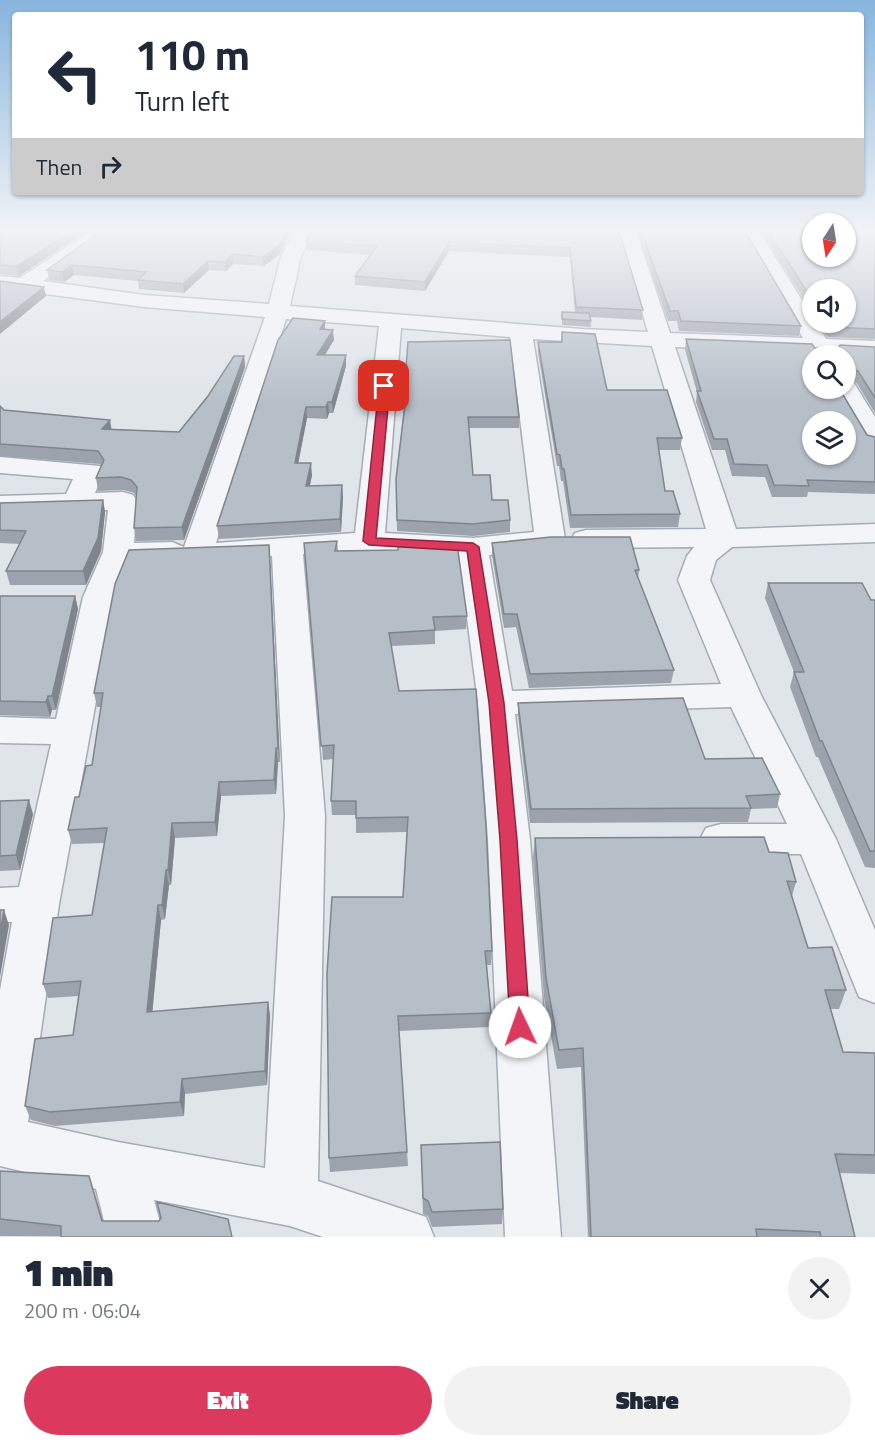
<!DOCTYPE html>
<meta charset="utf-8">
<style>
body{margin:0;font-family:"Titillium Web",sans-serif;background:#f2f2f3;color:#1f2937;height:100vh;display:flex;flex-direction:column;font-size:22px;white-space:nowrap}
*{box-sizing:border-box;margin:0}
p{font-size:20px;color:#747a83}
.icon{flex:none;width:33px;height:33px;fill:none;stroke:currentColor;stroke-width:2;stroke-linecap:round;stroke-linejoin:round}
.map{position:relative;height:1237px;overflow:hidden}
.side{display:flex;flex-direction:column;background:#fff;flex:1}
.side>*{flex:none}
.guide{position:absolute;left:12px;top:12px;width:852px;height:183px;border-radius:6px;box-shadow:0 2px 4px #0004;background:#fff;color:#1f2937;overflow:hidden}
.needle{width:39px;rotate:192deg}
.fabs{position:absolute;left:802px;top:213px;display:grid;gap:12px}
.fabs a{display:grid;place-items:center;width:54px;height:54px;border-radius:50%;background:#fff;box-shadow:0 2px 4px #0004;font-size:30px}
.pin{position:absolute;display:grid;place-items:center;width:51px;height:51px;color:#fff;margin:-26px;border-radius:12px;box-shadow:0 3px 9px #0006}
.me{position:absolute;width:66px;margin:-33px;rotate:357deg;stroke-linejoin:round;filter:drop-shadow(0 0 4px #0008)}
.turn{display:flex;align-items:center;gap:21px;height:126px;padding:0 24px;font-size:27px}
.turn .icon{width:78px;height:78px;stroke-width:2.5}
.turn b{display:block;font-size:42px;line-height:51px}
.then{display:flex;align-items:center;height:57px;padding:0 24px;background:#0003;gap:12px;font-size:22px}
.round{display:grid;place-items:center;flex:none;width:63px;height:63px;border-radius:32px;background:#f2f2f3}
.overview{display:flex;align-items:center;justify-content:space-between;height:102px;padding:0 24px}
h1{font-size:36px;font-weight:800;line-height:45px}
.button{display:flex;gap:12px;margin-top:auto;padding:12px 24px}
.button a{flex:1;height:69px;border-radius:36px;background:#db395e;color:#fff;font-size:24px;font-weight:800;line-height:69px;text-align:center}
.button a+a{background:#f2f2f3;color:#1f2937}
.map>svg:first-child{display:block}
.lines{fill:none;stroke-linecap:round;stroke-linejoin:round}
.minor-casing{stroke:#a5acb5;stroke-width:3}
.minor{fill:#f3f5f8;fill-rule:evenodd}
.wall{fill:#9da3ac}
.shaded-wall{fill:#7f858c}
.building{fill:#b6bec8;stroke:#7f858c;stroke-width:1.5;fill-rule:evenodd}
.route{fill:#db395e;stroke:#8e253d;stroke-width:1.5}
</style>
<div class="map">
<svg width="875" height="1237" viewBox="0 0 875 1237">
<rect width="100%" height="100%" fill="#e0e5ea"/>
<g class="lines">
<defs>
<path id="minor" d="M91 231H113L43 281 144 295 269 304 281 256 295 231H314L301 256 290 306 582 329 648 332 618 231H636L670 333 803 338 740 231H759L813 318V322H816L826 339 875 341V355L835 353 836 356H813L811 352 675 347 736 529 875 524V542L732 547 716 560 710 580 761 695 836 839 875 930V1003L859 997 801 854H721L706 850 700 839 706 828 721 824H787L731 707 515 714 530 840 561 1237H505L488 840 478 703 459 555 369 550 303 554 325 816 318 1181 426 1217 434 1237H323L290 1226 154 1200 164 1237H108L96 1189 0 1166V990L12 922H0V888L19 887 51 744 0 743V717L56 719 83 597 103 552 108 510 0 514V496L66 494 73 479 0 473V457L100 466 104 472 95 493 123 492 133 495 137 501 134 543 172 542 184 547 265 317 144 307 0 288V276L20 278ZM286 319 379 326 355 533 216 543ZM401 328 510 337 534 532 473 538 385 533ZM533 339 652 346 706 529 586 530 575 533 571 539 575 545 586 548 694 547 687 556 678 580 721 684 512 691 489 555 561 545 565 539ZM185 554 187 557 198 560 209 557 211 554 224 559 272 556 285 816 265 1168 118 1142 28 1122 59 904 115 597 130 561 172 560 183 557Z
M846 381 854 383 875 417V447L866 445 833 388H846Z"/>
</defs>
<!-- minor casing -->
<use href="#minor" class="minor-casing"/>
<!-- minor -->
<use href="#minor" class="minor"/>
</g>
<!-- wall -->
<path class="wall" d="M0 231H87L19 276 0 274Z
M101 231 279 255 264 266 233 264 226 271 209 270 184 293 139 289 138 281 74 275 64 282 49 280 47 270Z
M619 231 643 310 642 320 590 317 591 327 562 325V312L575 313 570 257 449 251 425 291 355 285V276L371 255 306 250V241Z
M637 231H745L801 326 799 336 679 331 677 321H668Z
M761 231H875V339L827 337 818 322H846L813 290V314Z
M325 321V329L334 340 325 355H346V366L333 413H329L327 419 307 418 298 463 312 475 310 486 343 497 341 532 219 539 217 526Z
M562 332 607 390 682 438 680 450H659L665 491 680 514 678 527 570 528 563 481H561L559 466H557L538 353V342H561Z
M686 339 815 348 875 347V413L856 382 847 379 846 380V356H813L867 435 875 437V494L808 492 807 497H772L765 477 732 476 725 450H712L696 402 697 392 685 350Z
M408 342 519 417V428H469L473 475 510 520V532L473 536 397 531 396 479 406 390H405V380Z
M244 356 245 367 184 540 136 541 134 528 136 496 134 493 124 490 98 491 96 478 101 466 100 464 0 456V406L4 410 111 429 179 432Z
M103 500 105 512 101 551 86 585H10L6 571 20 544 0 543V503Z
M337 541 338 551 467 616 466 629 435 631V644L391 646 399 691 492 951 491 965H487L491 1013 490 1027 399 1031 408 1166 330 1172 329 1158 403 897 407 832 356 833V815H332L331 801 333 759 323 760 304 543Z
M492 543 639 570 638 579 674 670 671 683 529 688 516 627 504 628 492 556Z
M269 545 280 762H278L276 794 221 796 217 836 175 838 171 885H169L165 919 161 920 152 1012 268 1002 270 1016 267 1085 185 1094 184 1116 55 1126 31 1120 25 1106 73 1035 78 996 48 998 43 984 92 915 104 843 72 844 68 830 79 797 92 765 101 707H97L94 693Z
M768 583 875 600V868L865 867 818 757H816L790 687 794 672 765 598Z
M0 596H75L78 609 56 710H52L50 717 0 715Z
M518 703 705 759 780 794 777 808 751 809 748 822 530 823 518 716Z
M0 801 33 814 20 870 0 871Z
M535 838 769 852 796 882 792 896 808 948 846 990 839 1009H831L843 1052 875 1053V1174L840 1173 855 1237H588L581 1067 557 1069 544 997 533 857Z
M421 1145 503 1209 502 1224 432 1227 428 1216 423 1214Z
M0 1171 95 1195 103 1221 232 1237 0 1236Z"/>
<!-- shaded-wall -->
<path class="shaded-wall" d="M72 231H87L19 276 17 266Z
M287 231H292L279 255 264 266 263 257Z
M449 242V251L425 291V282Z
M232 254 233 264 226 271 225 262Z
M208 261 209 270 184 293 183 284Z
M72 265 74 275 64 282 62 272Z
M44 287 46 296 0 334V322Z
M325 321V332L320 329Z
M333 330 334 340 318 366 317 355Z
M346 355V366L333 413 332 402Z
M244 356 245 367 184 540 182 527Z
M328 402 329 413 327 419 326 407Z
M306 407 307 418 296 475 295 463Z
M110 420 112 432 102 429Z
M311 463 312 475 307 498 306 486Z
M342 485 343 497 341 532 340 519Z
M103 500 105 512 101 551 86 585 83 571Z
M269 545 270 558 280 762 278 748Z
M75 596 78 609 56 710 52 696Z
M48 696 52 710 50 717 46 702Z
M276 748 278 762 276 794 274 780Z
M219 782 221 796 217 836 215 822Z
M29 800 33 814 20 870 16 855Z
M172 823 175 838 171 885 168 870Z
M166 870 169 885 165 919 162 905Z
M158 905 161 920 151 1027 147 1012Z
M4 910 9 925 0 977V933Z
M268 1002 270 1016 267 1085 265 1071Z
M182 1079 185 1094 184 1116 180 1102Z"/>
<!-- building -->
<path class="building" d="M0 231H72L17 266 0 265Z
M101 231H287L278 246 263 257 232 254 225 262 208 261 183 284 138 280 146 272 72 265 62 272 47 270Z
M311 231H619L643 310 576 307 570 248 449 242 425 282 355 276 377 246 306 241Z
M641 231H745L801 326 681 321 678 311H670Z
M768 231H813V256H846V231H875V329L829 327 827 322H846V290H813V301Z
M0 281 44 287 0 322Z
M562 312 589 313 591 321 562 319Z
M293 318 325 321 320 329 333 330 317 355H346L332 402H328L326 407H306L295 463H311L306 486 342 485 340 519 217 526 278 340Z
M562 332 595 334 607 390H667L682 438H657L665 491H673L680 514 571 515 564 469H562L560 455 557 454 538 342H562Z
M686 339 812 344 815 348H838L840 345 875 347V398L858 371 849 368 846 375V356H813V388H839L867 435 875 437V482L807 480 809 486 774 485 767 465 734 464 727 439H714L697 391H701ZM813 422H846V454H813Z
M510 340 519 417H468L473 475H490L492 500H508L510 520 473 524 397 520 396 479 408 380H405L408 342Z
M234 356H244L182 527 134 528 137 487 131 480 121 477 96 478 104 460 98 451 0 444V406L4 410 110 420 102 429 179 432 208 396Z
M103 500 98 538 83 571H6L26 531 0 530V503Z
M551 537H630L639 570H635L674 670 530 674 517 614H504L492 543Z
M337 541 335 551 398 550V541L457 544 467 616 433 617 435 630 389 633 399 691 476 689 486 826 492 951H485L491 1013 398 1016 407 1152 329 1158 327 974 332 897H403L408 817 356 818V801H331L334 745 321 746 304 543Z
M269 545 278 748H276L274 780 219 782 215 822 172 823 168 870H166L162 905H158L147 1012 268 1002 265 1071 182 1079 180 1102 50 1112 25 1106 35 1039 73 1035 81 981 43 984 53 918 92 915 107 828 68 830 75 797H79L86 766 92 765 103 693H94L115 584 129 550Z
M768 583H862L871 600H875V851H870L822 741H820L794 672H804Z
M0 596H75L52 696H48L46 702 0 701Z
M683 698 705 759 762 758 780 794 746 796 751 808 531 809 518 703Z
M29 800 16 855 0 856V801Z
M764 837 769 852 788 853 796 882 787 881 808 948 832 947 846 990H825L843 1052 875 1053V1155L835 1154 855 1237H821L820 1232 756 1229 757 1237H591L583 1048 559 1050 546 978 535 838Z
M0 910H4L0 933Z
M500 1142 503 1209 432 1212 428 1201 423 1198 421 1145Z
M0 1171 89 1176 102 1221H159L161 1218 157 1202 228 1219 232 1237H61V1226L0 1219Z"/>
<!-- sky -->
<linearGradient id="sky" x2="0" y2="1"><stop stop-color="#87b5de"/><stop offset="0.57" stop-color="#f1f3f6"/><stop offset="1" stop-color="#f1f3f6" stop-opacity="0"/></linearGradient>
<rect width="875" height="404" fill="url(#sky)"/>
<!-- route -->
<path class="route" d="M384 383 390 386 376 538 473 543 479 547 504 703 517 840 530 1027 527 1033 520 1036 513 1033 510 1027 500 840 489 703 467 551 369 545 363 541 379 386Z"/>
</svg>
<div class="fabs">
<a><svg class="needle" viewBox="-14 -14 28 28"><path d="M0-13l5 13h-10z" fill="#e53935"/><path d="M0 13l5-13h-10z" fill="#747a83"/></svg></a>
<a><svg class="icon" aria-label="sound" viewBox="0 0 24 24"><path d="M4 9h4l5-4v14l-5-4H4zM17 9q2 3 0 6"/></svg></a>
<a><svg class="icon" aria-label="search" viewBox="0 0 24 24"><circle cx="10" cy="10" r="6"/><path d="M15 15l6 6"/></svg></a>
<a><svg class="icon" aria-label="layers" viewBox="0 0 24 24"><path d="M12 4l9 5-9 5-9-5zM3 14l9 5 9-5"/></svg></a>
</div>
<div class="pin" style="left:384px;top:386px;background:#d93025"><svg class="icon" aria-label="arrive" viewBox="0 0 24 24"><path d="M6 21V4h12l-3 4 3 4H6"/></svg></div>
<svg class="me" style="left:520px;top:1027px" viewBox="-20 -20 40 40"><circle r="19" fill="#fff"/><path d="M0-13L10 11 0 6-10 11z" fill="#db395e"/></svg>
<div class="guide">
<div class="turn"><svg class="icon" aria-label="left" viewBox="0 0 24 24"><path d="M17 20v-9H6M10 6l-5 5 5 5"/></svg><div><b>110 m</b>Turn left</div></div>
<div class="then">Then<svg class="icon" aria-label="right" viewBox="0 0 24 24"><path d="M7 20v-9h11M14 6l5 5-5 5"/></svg></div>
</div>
</div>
<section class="side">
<div class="overview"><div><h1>1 min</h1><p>200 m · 06:04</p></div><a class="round"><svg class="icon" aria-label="close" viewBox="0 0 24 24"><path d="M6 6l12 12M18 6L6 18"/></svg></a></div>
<div class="button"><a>Exit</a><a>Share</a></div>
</section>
